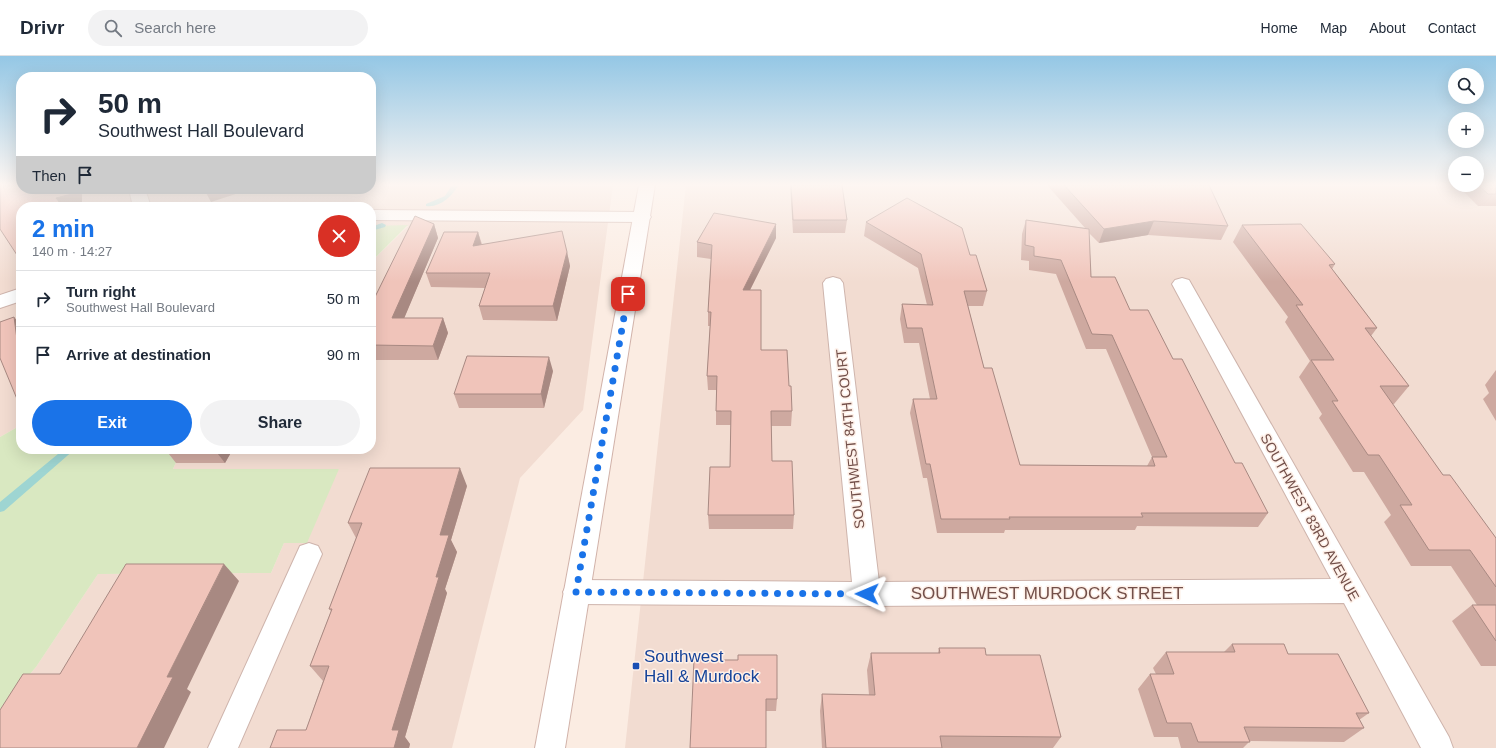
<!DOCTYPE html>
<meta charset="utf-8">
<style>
body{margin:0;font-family:Helvetica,sans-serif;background:#f2f2f3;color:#1f2937;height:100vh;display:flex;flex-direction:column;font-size:15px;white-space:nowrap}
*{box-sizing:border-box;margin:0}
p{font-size:13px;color:#747a83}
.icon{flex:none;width:22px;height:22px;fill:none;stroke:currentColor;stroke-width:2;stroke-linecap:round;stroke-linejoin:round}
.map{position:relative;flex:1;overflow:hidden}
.drawer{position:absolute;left:16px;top:146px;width:360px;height:252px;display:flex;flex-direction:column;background:#fff;border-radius:16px;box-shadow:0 4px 16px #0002}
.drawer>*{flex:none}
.top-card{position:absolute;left:16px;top:16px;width:360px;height:122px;border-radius:16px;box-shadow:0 4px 16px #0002;background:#fff;color:#1f2937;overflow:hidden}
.fabs{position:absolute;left:1448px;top:12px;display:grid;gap:8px}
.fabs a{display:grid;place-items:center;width:36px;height:36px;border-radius:50%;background:#fff;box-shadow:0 4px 16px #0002;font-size:20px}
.pin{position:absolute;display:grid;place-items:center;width:34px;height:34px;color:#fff;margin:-17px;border-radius:8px;box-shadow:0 2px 6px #0006}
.me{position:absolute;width:44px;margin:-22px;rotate:271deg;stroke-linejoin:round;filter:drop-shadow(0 0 3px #0008)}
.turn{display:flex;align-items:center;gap:14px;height:84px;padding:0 16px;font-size:18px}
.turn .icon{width:52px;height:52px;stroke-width:2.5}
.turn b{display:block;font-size:28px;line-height:34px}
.then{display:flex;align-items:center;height:38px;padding:0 16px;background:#0003;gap:8px;font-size:15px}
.round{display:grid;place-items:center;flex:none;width:42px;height:42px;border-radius:21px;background:#f2f2f3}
.overview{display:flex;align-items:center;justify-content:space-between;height:68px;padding:0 16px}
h1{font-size:24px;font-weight:600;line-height:30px;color:#1a73e8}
.action{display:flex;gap:8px;margin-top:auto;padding:8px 16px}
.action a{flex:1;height:46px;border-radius:24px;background:#1a73e8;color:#fff;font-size:16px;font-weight:600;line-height:46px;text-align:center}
.action a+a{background:#f2f2f3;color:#1f2937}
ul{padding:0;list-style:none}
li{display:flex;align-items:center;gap:12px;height:56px;padding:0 16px;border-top:1px solid #e0e1e3}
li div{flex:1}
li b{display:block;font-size:15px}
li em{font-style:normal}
header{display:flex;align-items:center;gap:24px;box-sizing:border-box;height:56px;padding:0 20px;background:#fff;border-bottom:1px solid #e0e1e3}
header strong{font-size:19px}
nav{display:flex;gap:22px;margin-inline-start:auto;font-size:14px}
.search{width:280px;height:36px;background:#f2f2f3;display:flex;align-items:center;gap:10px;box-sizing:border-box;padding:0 14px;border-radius:22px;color:#747a83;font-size:15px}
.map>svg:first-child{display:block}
.residential{fill:#f2dcd1}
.green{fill:#d9e8c1}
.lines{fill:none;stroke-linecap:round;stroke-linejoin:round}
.stream{fill:#9ed5d2;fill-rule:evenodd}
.street-casing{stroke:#ceb4ac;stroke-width:2}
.secondary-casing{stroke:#d1b2a9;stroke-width:2}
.street{fill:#fff;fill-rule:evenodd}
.secondary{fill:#fff;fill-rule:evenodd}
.wall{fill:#cea9a0}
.shaded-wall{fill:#a88982}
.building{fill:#f0c4ba;stroke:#a88982}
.route{stroke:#1a73e8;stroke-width:7;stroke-dasharray:0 12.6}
.transit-dot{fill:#1a4fb4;stroke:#fef0e8;stroke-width:1.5}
.labels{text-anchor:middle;stroke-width:3;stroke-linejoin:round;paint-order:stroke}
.street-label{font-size:14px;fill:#724f49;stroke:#fef0e8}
.near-street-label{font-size:17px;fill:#724f49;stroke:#fef0e8}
.near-transit-label{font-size:17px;fill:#164399;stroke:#fef0e8;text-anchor:start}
</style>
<header>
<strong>Drivr</strong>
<div class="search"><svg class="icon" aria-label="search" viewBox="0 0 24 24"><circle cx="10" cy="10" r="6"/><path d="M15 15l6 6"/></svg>Search here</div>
<nav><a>Home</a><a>Map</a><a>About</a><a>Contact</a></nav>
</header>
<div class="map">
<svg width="1496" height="692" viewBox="0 0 1496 692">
<rect width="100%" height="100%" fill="#fbece2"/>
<!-- residential -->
<path class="residential" d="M0 129 21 133H371V129H613L583 354 520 422 452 692H0V653L36 611 98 518 271 517 284 487 339 413H173L182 393H371V206L408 170H371V151H21V369L0 381Z
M686 129H1496V692H625Z"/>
<!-- green -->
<path class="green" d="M408 169 371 206V170Z
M21 369V393H182L173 413H339L307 487H284L271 517 98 518 36 611 0 653V381Z"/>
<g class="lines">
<!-- stream -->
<path class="stream" d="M452 129H459C452 140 440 152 426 150V148L445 140Z
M382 167 386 169 385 171 371 175V171Z
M64 393H75L4 455 0 456V446Z"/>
<defs>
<path id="street" d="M129 133H145L151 151H133Z
M371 154 642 156 648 157 651 161 648 165 642 166 371 164Z
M833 221 840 223 843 227 879 526 1331 523 1172 228 1175 224 1182 222 1189 224 1449 681 1453 692H1421L1344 547 867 550 576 548 567 544 563 536 567 528 576 524 852 526 823 227 826 223Z
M21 232V245L0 252V239Z
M309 487 318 490 322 498 238 692H208L300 490Z"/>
<path id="secondary" d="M639 129H655L565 692H535Z"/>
</defs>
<!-- street casing -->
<use href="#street" class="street-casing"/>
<!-- secondary casing -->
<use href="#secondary" class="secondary-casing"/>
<!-- street -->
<use href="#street" class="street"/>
<!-- secondary -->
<use href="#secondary" class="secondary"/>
</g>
<!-- wall -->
<path class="wall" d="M790 129H842L847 164 845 177H793Z
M1047 129H1209L1228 170 1221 184 1148 179 1099 187 1089 177 1091 221 1130 254 1173 303 1235 407 1268 457 1258 471 1137 470 1135 474H1005L1004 477H937L927 422H923L910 357 913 343H930L919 287H904L900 263 902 248 927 249 918 212 864 180 866 166 970 199 987 235 983 250H968L984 312 1020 409 1147 410 1152 401 1106 293H1086L1056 218 1029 214V205L1021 204 1022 178 1026 164 1085 172Z
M1457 129H1496V150H1478Z
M434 168 438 182 404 262H443L448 277 438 304H371V249Z
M776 168V182L750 234 761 294 789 330 792 355 791 370H771L772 405 794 459 793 473H709L708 459 730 411 731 369H716V334H708L707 320 710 270H708V256L711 203 697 201V186Z
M1242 169 1335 208 1332 213 1377 272 1371 280 1409 330 1394 348H1392L1443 419 1496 482V610H1481L1452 565 1472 549H1477L1451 510H1411L1384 466 1391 459 1364 416H1353L1319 362 1322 358 1299 321 1310 305 1285 266 1288 261 1233 186Z
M478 176 482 188 567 196 570 210 557 265 483 264 479 250 485 232 431 231 426 217Z
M1496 314V365L1483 343 1489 337 1485 329Z
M553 315 544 352H459L454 338Z
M165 393H233L225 407H176Z
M467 430 451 484 457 496 445 533 447 537 405 681 410 688 409 692H270L306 674 323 625 310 610 331 555 329 553 356 482 348 467Z
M1232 588 1288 598 1369 657 1359 664 1364 672 1344 686 1250 685 1243 692H1181L1178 681H1154L1138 633 1150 618H1156L1153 612 1166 596H1224Z
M939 592 986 599 1061 681 1053 692H822L820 655 822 638 869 639 867 614 871 597H938Z
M694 604 777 643 776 655H766Z"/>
<!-- shaded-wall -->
<path class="shaded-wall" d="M72 133H82V151H62L56 142Z
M204 133H247L248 134 211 146Z
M1154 165 1148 179 1099 187 1104 173Z
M434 168 438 182 398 277 392 262Z
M776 168V182L743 248V234Z
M478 176 482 191 473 190Z
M567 196 570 210 557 265 553 250Z
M21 197V204L17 199Z
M14 261 21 269V313Z
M443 262 448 277 438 304 433 290Z
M549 301 553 315 544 352 541 338Z
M21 341V347L17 343Z
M214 393H233L225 407Z
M460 412 467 430 451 484 457 496 445 533 447 537 405 681 410 688 409 692H394L392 674 436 521 440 479Z
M224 508 239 525 187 633 191 636 164 692H137L167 621Z"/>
<!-- building -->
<path class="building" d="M0 129H21V133H72V138L56 142 63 151H21V197L17 199 0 173Z
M791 129H842L847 164H793Z
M1064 129H1209L1228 170 1154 165 1104 173Z
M1478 129H1496V138H1488Z
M907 142 962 172 970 199H976L987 235H964L984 312H992L1020 409 1155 410 1152 401H1167L1112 279 1092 278 1061 204 1034 200V191L1025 189 1026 164 1089 173 1091 221H1115L1130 254H1148L1173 303H1182L1235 407H1242L1268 457H1141L1143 461H1009L1010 463H941L930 408H926L913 343H937L922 272H907L902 248 933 249 921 198 866 166Z
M714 157 776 168 743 234H761V294H787L789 330H791L792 355H771L772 405H792L794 459H708L710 411H730L731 355H716L717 320H707L711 256H708L712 189 697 186Z
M415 160 434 168 392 262H443L433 290 371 289V249Z
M1301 168 1335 208 1329 209 1377 272H1365L1409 330H1380L1443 419H1450L1496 482V531L1470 494H1429L1400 449H1412L1379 399H1368L1332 345H1338L1311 304H1334L1296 249H1303L1242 169Z
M562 175 567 196 553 250H479L490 217H426L444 176H478L473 190Z
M14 261 21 313V341L17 343 0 302V266Z
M467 300 549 301 541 338H454Z
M370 412H460L440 479H449L436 521H439L392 674H399L394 692H270L277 674H306L329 610H310L332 553H329L362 467H348Z
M126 508H224L167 621H173L137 692H0V654L23 618H60Z
M1472 549H1496V585Z
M1232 588H1284L1288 598H1338L1369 657H1356L1364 672 1244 671 1250 686H1198L1191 667H1167L1150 618H1174L1166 596H1235Z
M939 592H985L986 599H1040L1061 681 940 680 942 692H826L822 638 875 639 871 597H940Z
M738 599H777V643H766V692H690L694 604H738Z"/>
<!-- sky -->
<linearGradient id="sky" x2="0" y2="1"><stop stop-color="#94c7e5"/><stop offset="0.57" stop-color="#fdf6f2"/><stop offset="1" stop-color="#fdf6f2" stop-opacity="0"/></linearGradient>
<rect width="1496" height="226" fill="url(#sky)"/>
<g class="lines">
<!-- route -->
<path class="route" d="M628 238 576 536 867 538"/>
</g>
<!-- markers -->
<rect class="transit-dot" x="632" y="606" width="8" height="8" rx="2"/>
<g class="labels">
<!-- street labels -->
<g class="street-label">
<text transform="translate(850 383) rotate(-96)" y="5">SOUTHWEST 84TH COURT</text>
<text transform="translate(1310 461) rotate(61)" y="5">SOUTHWEST 83RD AVENUE</text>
</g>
<!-- near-street labels -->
<g class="near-street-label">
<text x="1047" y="543">SOUTHWEST MURDOCK STREET</text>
</g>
<!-- near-transit labels -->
<g class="near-transit-label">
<text x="644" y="606">Southwest<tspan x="644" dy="20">Hall &amp; Murdock</tspan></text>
</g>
</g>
</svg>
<div class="fabs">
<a><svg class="icon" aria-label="search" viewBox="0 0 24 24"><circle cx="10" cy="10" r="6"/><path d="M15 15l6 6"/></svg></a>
<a>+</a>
<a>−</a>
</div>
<div class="pin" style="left:628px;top:238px;background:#d93025"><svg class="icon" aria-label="arrive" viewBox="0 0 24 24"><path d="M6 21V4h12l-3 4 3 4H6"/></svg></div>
<svg class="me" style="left:867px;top:538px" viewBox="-20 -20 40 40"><path d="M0-17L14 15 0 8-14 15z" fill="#1a73e8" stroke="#fff" stroke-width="4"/></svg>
<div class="top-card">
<div class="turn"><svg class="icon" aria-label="right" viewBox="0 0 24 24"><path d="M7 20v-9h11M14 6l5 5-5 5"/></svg><div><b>50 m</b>Southwest Hall Boulevard</div></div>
<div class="then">Then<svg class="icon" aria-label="arrive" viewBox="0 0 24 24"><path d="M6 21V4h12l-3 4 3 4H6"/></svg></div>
</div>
<section class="drawer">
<div class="overview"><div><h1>2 min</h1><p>140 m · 14:27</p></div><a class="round" style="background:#d93025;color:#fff"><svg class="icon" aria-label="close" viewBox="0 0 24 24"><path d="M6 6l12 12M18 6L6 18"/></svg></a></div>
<ul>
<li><svg class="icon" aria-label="right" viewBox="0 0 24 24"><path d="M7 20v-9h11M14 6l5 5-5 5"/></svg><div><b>Turn right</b><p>Southwest Hall Boulevard</p></div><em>50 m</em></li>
<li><svg class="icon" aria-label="arrive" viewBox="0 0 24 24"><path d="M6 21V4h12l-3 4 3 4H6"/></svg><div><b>Arrive at destination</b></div><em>90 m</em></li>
</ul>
<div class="action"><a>Exit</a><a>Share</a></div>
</section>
</div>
